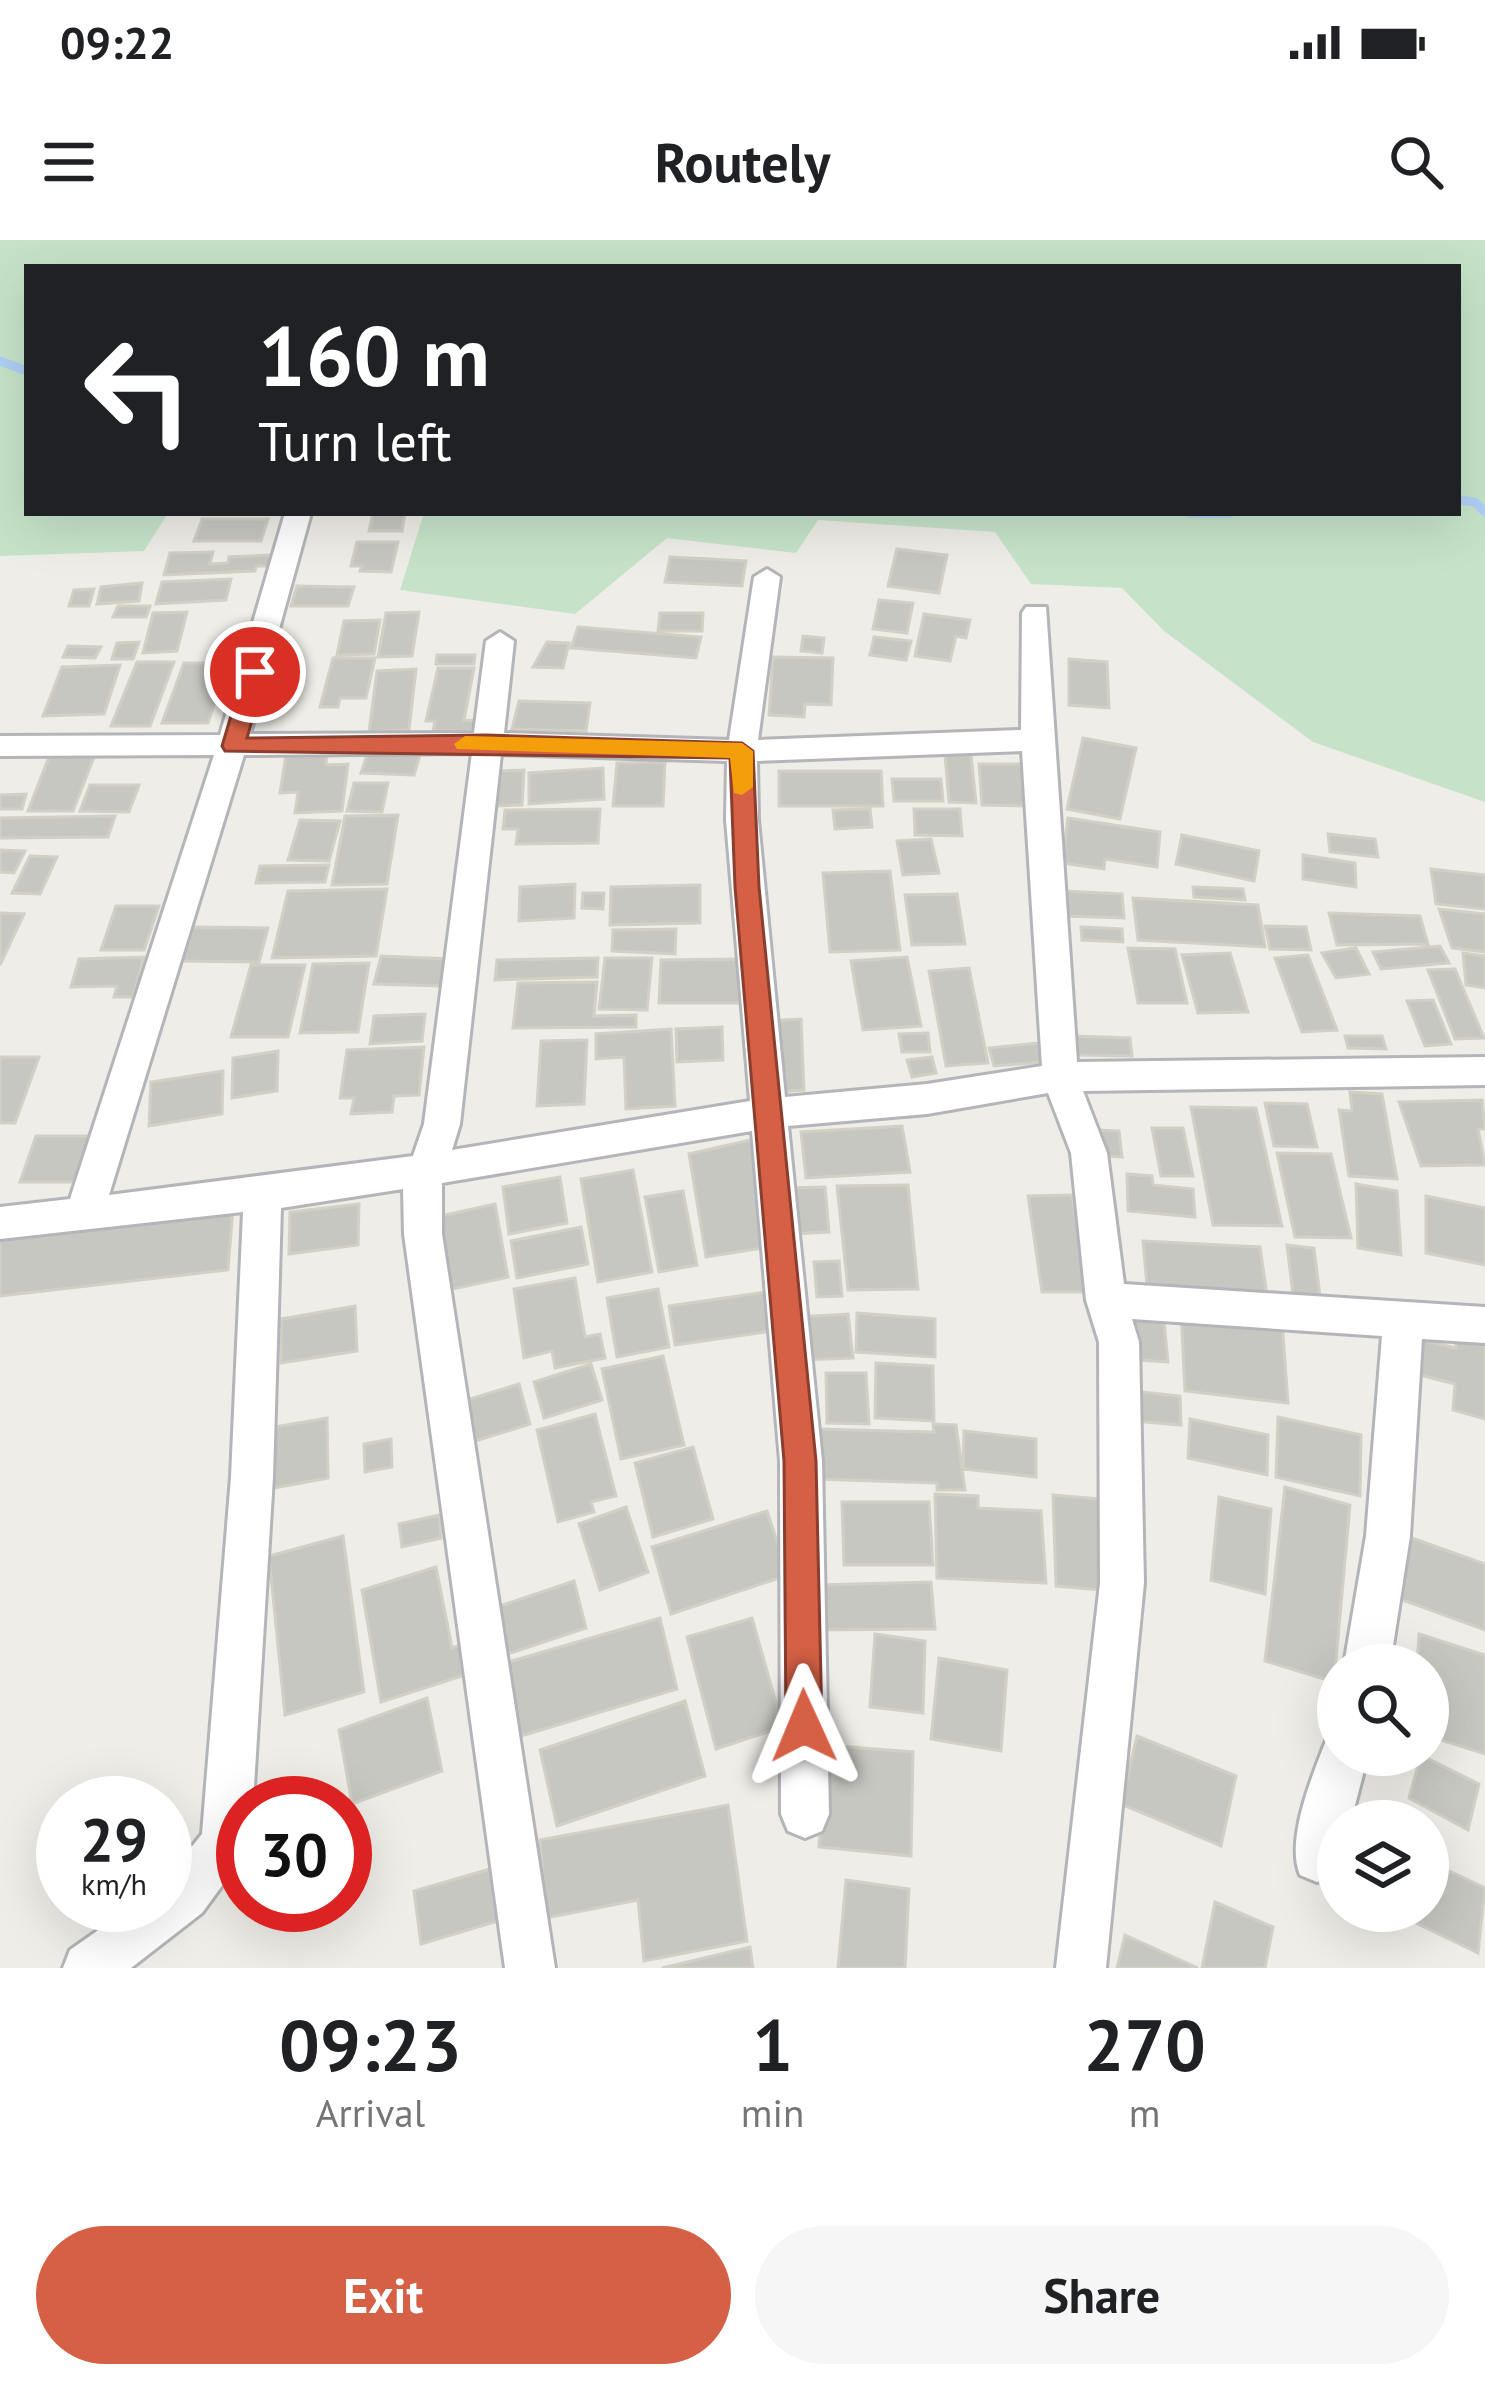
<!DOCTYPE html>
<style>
body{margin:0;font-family:"PT Sans",sans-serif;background:#f6f6f6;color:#202124;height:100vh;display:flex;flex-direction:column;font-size:45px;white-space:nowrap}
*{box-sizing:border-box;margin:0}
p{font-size:39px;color:#757577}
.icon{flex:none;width:66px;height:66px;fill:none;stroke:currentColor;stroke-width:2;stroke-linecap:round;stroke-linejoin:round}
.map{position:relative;height:1728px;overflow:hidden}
.details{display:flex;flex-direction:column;background:#fff;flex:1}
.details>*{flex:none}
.guide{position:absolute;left:24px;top:24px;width:1437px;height:252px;border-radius:0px;box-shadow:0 12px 48px #0002;background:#202124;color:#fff;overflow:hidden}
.fabs{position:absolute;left:1317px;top:1404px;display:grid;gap:24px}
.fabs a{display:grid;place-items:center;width:132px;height:132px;border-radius:50%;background:#fff;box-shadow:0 12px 48px #0002;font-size:60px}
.speed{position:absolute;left:36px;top:1536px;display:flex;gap:24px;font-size:60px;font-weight:700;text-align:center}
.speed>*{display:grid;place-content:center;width:156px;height:156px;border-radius:50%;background:#fff;box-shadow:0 12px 48px #0002;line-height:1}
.speed small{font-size:30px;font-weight:400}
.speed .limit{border:18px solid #d22;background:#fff;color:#111}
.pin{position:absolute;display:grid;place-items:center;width:102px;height:102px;color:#fff;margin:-51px;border:6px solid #fff;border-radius:50%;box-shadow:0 3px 12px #0007}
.me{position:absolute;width:132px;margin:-66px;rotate:359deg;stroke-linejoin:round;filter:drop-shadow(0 0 9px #0008)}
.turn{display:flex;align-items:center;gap:42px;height:252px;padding:0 36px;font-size:54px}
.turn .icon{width:156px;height:156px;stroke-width:2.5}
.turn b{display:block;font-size:84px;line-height:102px}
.eta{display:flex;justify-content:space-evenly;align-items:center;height:204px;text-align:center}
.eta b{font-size:72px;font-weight:700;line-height:84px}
.action{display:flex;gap:24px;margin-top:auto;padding:24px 36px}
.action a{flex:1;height:138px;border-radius:72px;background:#d56045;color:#fff;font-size:48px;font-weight:700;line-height:138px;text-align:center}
.action a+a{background:#f6f6f6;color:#202124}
.status{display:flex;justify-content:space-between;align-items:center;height:84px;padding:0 60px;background:#fff;direction:ltr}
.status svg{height:33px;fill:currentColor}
header{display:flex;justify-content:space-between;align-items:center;height:156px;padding:0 36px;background:#fff;font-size:54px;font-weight:700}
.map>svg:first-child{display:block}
.green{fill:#c6e3c9}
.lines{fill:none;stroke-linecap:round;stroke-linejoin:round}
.stream{stroke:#b0cff5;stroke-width:9}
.building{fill:#c7c7c1;stroke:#d2d0c5;stroke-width:3}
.street-casing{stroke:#b3b5b9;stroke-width:6}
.street{fill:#fff;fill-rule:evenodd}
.route{fill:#d56045;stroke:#8a3e2d;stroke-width:3}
.slow{fill:#f59e0b}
</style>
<div class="status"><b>09:22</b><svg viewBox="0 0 49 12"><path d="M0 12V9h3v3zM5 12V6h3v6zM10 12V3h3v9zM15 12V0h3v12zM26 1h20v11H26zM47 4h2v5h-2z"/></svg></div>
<header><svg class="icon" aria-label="menu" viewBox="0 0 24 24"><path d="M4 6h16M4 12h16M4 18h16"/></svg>Routely<svg class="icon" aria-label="search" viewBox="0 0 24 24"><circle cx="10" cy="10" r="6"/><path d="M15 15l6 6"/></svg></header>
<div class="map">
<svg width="1485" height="1728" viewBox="0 0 1485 1728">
<rect width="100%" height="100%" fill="#eeede7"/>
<!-- green -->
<path class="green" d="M0 0H1485V562L1313 502 1164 391 1122 348 1031 344 995 292 818 280 796 313 667 298 575 374 400 350 424 273H1458V27H27V273H168L144 311 0 316Z"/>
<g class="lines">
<!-- stream -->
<path class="stream" d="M0 121 27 131
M1458 260 1475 262 1485 272
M1190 273H1230"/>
</g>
<!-- building -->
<path class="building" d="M373 273H405L402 291H369Z
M202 279H268L261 301H194Z
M357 302H398L391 332 360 331 362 326H351Z
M897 309 947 315 939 353 888 346Z
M213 312 210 324 228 323 229 317 271 315 269 326H256L255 331 164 335 170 313Z
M670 317 746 321 742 346 665 342Z
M231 339 226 360 156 364 162 342Z
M142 343 139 361 97 364 101 347Z
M297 346 354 347 348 366H291Z
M94 349 89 366H69L74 350Z
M879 360 913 363 907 393 873 389Z
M118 366H150L146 377H113Z
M187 372 177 411 143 413 153 373Z
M419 372 412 416 378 417 386 373Z
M660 373H703L702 391H658Z
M924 374 970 380 966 398 956 396 950 421 915 416Z
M380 380 374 414 337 415 344 381Z
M578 387 701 397 696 418 571 408Z
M803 396 824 398 822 413 801 411Z
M874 397 911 401 906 420 870 415Z
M139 402 133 419H112L117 403Z
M547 402 569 403 563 428 533 427Z
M68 406 101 407 95 418 63 417Z
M437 415H475L474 424H436Z
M773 417 833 418 831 465 805 464 804 477 769 475Z
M333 418H375L366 458H340L338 467H320Z
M1069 419 1107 422 1109 468 1069 465Z
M137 422H174L150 486H111Z
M184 423H228L208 483H162Z
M120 425 104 474 43 476 62 427Z
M438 428H474L464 480 480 481 478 491H433L435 481H426Z
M416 429 409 490 369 492 377 431Z
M519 461 590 463 586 491 512 489Z
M1083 498 1136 508 1120 579 1067 569Z
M368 512 420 515 414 535 361 533Z
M327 514 326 525 348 524 342 571 295 573 298 552 280 553 286 515Z
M945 515H971L976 563 949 562Z
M49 517H94L73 571H28Z
M665 522 663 566H613L617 523Z
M979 524H1022L1027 566 982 565Z
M603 528 604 559 529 564V533Z
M524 530 522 565 496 566 498 531Z
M779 531H881L883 566H779Z
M892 539H941L943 561H894Z
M354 543H388L382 572 347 571Z
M90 545H139L129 572 80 571Z
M26 554 22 569H0V555Z
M600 569 598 603 516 604 518 589H503L505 570Z
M870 569 872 587 835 589 833 570Z
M914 569H960L962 596 915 595Z
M398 575 387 644 332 645 345 576Z
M115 576 108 597 0 598V578Z
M1068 578 1160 592 1157 627 1105 619 1104 629 1062 623Z
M300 580 340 581 329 621 288 620Z
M1328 594 1375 599 1378 617 1330 612Z
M1182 595 1259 611 1254 641 1176 624Z
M931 599 939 633 903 635 897 601Z
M0 610 25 611 14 633 0 632Z
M1303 615 1355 623 1356 647 1303 639Z
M30 616 57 617 40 654 12 653Z
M329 625 325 642 256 643 260 626Z
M1431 629 1485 635V669L1436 664Z
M890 631 900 710 830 712 823 633Z
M575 644 574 678 519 681 520 647Z
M700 645V683L610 685 611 647Z
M1193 647 1243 649 1245 660 1194 657Z
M387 649 376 716 272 718 288 651Z
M1063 651 1122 654 1124 678 1065 676Z
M583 653H604L603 669 582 668Z
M957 654 965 704 912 705 905 655Z
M1133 658 1258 665 1265 707 1138 700Z
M116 666H159L144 710H101Z
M1439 669 1485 674V712L1452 708Z
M0 673 24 674 0 725Z
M1329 673 1420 676 1428 704 1337 705Z
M1265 686 1306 687 1311 710 1270 709Z
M193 687 268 688 259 722 182 721Z
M1081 687 1122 689 1123 702 1082 700Z
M676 689 675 714 612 711 613 690Z
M1440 706 1449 723 1381 729 1373 712Z
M1128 708 1175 709 1187 763H1138Z
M1356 708 1369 734 1336 738 1322 713Z
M1230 713 1248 772 1198 773 1182 715Z
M1463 713 1485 716V748L1466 745Z
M1308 715 1337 790 1302 792 1275 718Z
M381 716 448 719 441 746 374 744Z
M144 717 133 757H114L117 746 71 747 79 719Z
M907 717 921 786 863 790 851 721Z
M598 718 597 737 495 740 497 720Z
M605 718H652L647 770 599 769Z
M740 719 741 763H659L661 720Z
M369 723 358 792 300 793 313 724Z
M251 725H305L288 797H231Z
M969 728 988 823 946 826 929 731Z
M1455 729 1484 798 1455 799 1428 730Z
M597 742 594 776 636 775V787L513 788 518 743Z
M1433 760 1451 804 1425 806 1407 761Z
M425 774 422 801 370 804 374 776Z
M801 779 804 850 778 852 769 781Z
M722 787 723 820 677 822 676 789Z
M671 789 675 866 626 869 624 817 596 819V794Z
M928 793 930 812H902L899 794Z
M1072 796 1130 798 1132 816 1074 815Z
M1345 796H1382L1386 809 1348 808Z
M587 800 584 864 537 866 541 801Z
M1049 802 1055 821 994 826 989 808Z
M424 807 419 855 394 856 392 872 351 874 354 858H340L347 810Z
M278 811 277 851 232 858 233 818Z
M0 817H39L15 883H0Z
M932 817 936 833 912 837 907 820Z
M223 831 222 874 149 886 151 842Z
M1350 852 1382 854 1397 939 1349 936 1339 870 1352 871Z
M1482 860 1485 889H1478L1485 925 1421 926 1399 862Z
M1265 863 1307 864 1317 907 1274 906Z
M1191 867 1256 868 1282 986 1213 985Z
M902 886 910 932 806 938 801 892Z
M1152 888H1183L1193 936H1161Z
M1097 890 1119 891 1122 917 1100 916Z
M36 896H98L83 942H20Z
M759 898 775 1006 706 1017 689 914Z
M1277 913 1331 914 1351 998 1295 997Z
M633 930 652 1032 598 1042 581 939Z
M1127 934 1152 936 1153 945 1193 949 1195 977 1128 971Z
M560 937 567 983 509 994 503 947Z
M1356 944 1397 951 1401 1015 1358 1008Z
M908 945 918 1049 848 1050 837 946Z
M825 947 829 992 792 994 789 948Z
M683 951 697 1025 659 1032 645 957Z
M1072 955 1088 1052H1042L1028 956Z
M1426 956 1485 968V1025L1426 1013Z
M359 964 358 1005 289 1014 290 972Z
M495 964 508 1037 444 1051 432 978Z
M233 968 228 1030 0 1056V995Z
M581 987 588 1024 517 1038 511 1001Z
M1143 1001 1260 1007 1268 1063 1148 1057Z
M1287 1005 1314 1008 1320 1056 1293 1054Z
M839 1021 842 1056 817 1057 814 1022Z
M575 1038 585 1097 600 1094 605 1118 555 1128 552 1111 524 1118 514 1049Z
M658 1049 669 1107 617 1117 607 1058Z
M766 1052 773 1091 675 1105 669 1066Z
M355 1066 357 1111 281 1123V1079Z
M1131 1069 1163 1071 1168 1122 1136 1120Z
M1181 1070 1282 1081 1288 1163 1185 1151Z
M857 1073 935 1079V1117L856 1112Z
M848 1074 853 1118 802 1120 799 1077Z
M1456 1094 1485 1102V1179L1453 1170 1455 1144 1420 1135 1422 1100 1456 1108Z
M663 1116 684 1205 621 1219 602 1129Z
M876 1123 933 1126 934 1181 875 1178Z
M591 1124 602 1160 544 1178 534 1142Z
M826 1133H866L869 1184 827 1183Z
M519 1144 530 1184 469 1203 460 1162Z
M1133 1151 1180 1156 1181 1185 1134 1181Z
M595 1174 616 1256 591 1262 594 1272 558 1282 537 1190Z
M1278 1177 1361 1195 1360 1256 1276 1237Z
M327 1178 328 1238 269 1249V1188Z
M1190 1179 1268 1195 1267 1235 1188 1218Z
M933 1184 956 1185 965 1250H937V1243L815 1239 814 1189 934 1192Z
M964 1191 1036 1199V1237L963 1229Z
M391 1199 392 1227 365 1232 364 1204Z
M693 1207 713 1279 653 1297 635 1223Z
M1285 1247 1350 1265 1334 1442 1265 1421Z
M935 1254 978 1256V1268L1041 1271 1046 1343 937 1338Z
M1053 1255 1099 1259 1103 1350 1056 1346Z
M1219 1257 1271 1269 1265 1354 1211 1340Z
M842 1262H929L933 1325H844Z
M626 1267 648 1332 600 1350 579 1284Z
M767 1271 788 1335 671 1374 652 1307Z
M439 1275 441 1298 402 1307 399 1284Z
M1398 1293 1485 1324V1390L1389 1355Z
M343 1296 364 1452 285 1475 269 1316Z
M436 1327 452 1408 461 1405 468 1434 381 1462 362 1350Z
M574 1341 586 1388 502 1416 491 1369Z
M931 1342 935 1389 820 1390 818 1345Z
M660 1378 677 1449 511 1499 498 1425Z
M752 1378 783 1487 716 1509 687 1397Z
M875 1394 925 1401 923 1473 870 1467Z
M1419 1394 1485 1415V1514L1428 1496V1425H1417Z
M939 1418 1007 1430 1001 1511 931 1499Z
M427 1458 442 1531 352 1564 339 1490Z
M685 1461 705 1536 557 1586 540 1510Z
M1137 1496 1236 1536 1221 1606 1121 1564Z
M824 1505 913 1512 911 1616 819 1607Z
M1421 1515 1479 1544 1468 1590 1409 1558Z
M728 1565 747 1701 644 1721 638 1660 546 1678 540 1600Z
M1428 1621 1485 1648 1478 1713 1391 1671H1428Z
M490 1629 498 1681 421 1704 414 1651Z
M846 1640 909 1649 905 1728H838Z
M1215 1662 1273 1687 1265 1728H1202Z
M1125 1695 1198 1728H1117Z
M750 1707 753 1728H662Z"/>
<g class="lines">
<defs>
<path id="street" d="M285 273H311L250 494 474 493 486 401 500 392 514 401 504 493 729 500 754 337 767 329 780 337 758 500 1021 490 1022 373 1026 367H1046L1077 822 1485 817V845L1083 851 1107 913 1124 1044 1485 1067V1103L1422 1099 1410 1296 1390 1425H1344L1366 1296 1382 1096 1132 1079 1139 1102 1144 1343 1106 1728H1056L1100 1343 1099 1102 1086 1060 1071 913 1048 853 927 874 788 886 822 1221 829 1574 822 1591 805 1598 788 1591 781 1574 780 1221 752 891 442 943V994L555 1728H505L404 994 403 949 281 968 273 1237 253 1563H243V1617L202 1673 131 1728H63L70 1710 134 1665H165V1640L202 1594 231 1237 243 972 0 999V967L70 959 214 515 0 516V496L220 495ZM1022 511 1042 826 927 844 785 857 758 580 757 521ZM472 513 424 884 413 916 109 955 244 515ZM501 514 727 521 726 580 750 861 452 910 460 884Z
M1338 1494V1515H1368L1351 1581H1338L1334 1635 1317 1642 1300 1635C1285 1600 1313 1534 1327 1498Z"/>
</defs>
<!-- street casing -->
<use href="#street" class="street-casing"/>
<!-- street -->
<use href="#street" class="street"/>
</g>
<!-- route -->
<path class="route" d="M255 425 266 432 247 498 486 495 742 503 753 511 759 647 816 1221 822 1486 817 1498 804 1504 791 1498 786 1486 784 1221 735 647 730 518 225 511 222 506 244 432Z"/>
<!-- slow -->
<path class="slow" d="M465 496 742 503 753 511V547L742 555 734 553 730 518 457 509 454 504Z"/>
</svg>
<div class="fabs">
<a><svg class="icon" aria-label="search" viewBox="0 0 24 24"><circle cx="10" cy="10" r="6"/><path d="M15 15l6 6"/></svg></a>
<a><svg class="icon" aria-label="layers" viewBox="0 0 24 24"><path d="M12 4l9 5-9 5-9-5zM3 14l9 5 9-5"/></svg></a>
</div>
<div class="speed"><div>29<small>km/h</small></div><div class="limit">30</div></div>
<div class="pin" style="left:255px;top:432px;background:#d93025"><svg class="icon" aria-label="arrive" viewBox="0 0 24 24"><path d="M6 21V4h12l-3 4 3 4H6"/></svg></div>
<svg class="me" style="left:804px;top:1486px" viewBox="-20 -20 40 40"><path d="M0-17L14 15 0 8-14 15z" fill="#d56045" stroke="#fff" stroke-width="4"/></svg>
<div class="guide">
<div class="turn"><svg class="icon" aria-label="left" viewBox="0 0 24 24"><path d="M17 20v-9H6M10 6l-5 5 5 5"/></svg><div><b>160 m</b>Turn left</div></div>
</div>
</div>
<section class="details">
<div class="eta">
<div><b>09:23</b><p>Arrival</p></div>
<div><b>1</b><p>min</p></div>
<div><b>270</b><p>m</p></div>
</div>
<div class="action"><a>Exit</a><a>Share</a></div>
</section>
